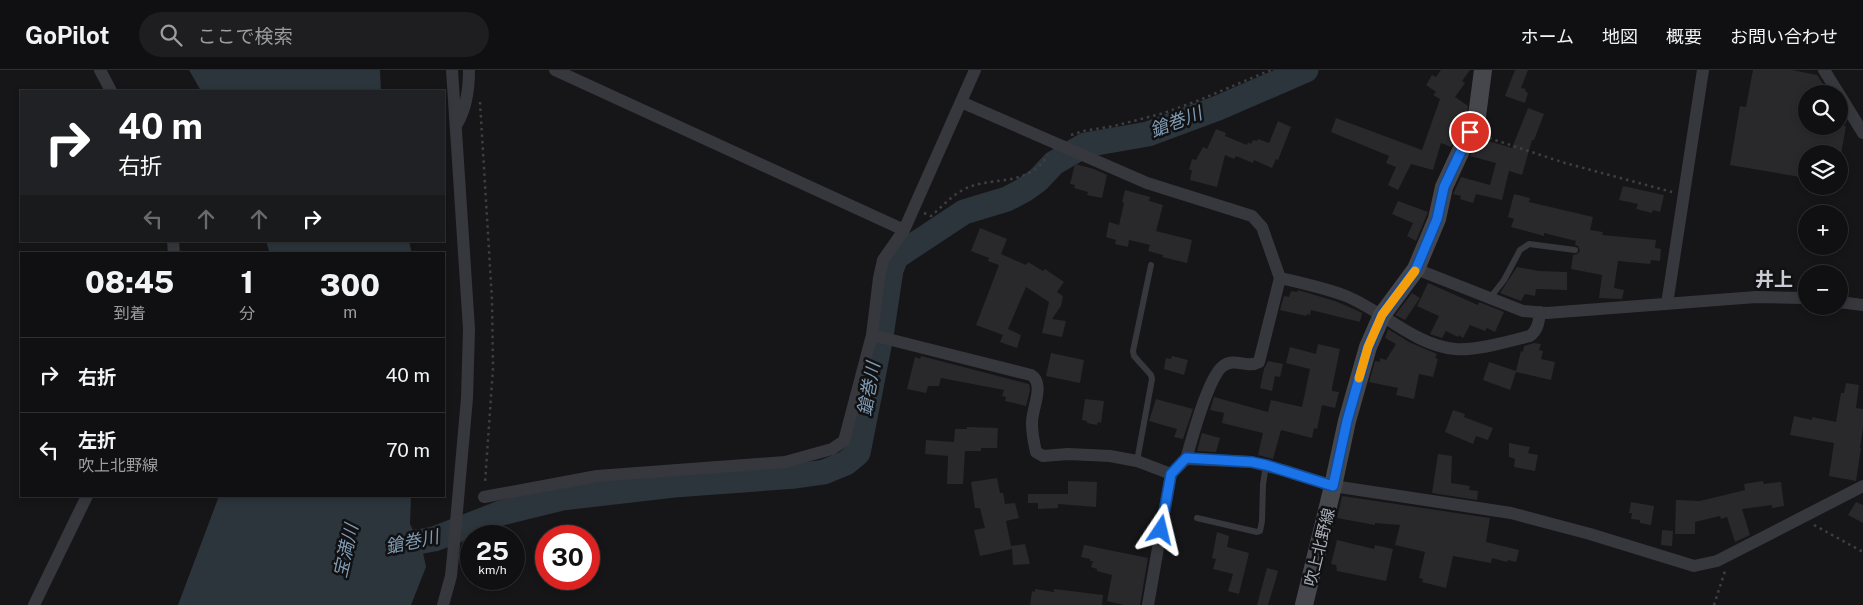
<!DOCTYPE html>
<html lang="ja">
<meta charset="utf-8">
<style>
body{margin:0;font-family:"Public Sans","Noto Sans JP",sans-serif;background:#1e1e20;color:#f1f3f6;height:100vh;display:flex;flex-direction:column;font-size:19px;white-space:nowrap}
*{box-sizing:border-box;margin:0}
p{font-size:16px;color:#9c9d9f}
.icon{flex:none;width:28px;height:28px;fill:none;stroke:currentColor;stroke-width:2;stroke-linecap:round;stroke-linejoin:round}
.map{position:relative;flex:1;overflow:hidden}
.panel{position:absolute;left:20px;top:182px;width:425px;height:245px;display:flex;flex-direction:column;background:#101012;border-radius:0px;box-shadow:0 2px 8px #0003,0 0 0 1px #303032}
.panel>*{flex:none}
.top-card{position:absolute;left:20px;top:20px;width:425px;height:152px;border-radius:0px;box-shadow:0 2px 8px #0003,0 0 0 1px #303032;background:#202124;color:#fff;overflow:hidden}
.buttons{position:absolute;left:1798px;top:15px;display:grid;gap:10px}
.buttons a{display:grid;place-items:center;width:50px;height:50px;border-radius:50%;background:#101012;box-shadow:0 2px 8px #0003,0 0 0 1px #303032;font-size:25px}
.speed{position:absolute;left:460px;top:455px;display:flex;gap:10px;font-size:25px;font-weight:700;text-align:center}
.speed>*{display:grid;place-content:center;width:65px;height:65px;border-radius:50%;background:#101012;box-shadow:0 2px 8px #0003,0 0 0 1px #303032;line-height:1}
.speed small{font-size:12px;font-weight:400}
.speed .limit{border:8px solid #d22;background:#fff;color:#111}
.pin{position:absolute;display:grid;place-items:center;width:42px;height:42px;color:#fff;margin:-21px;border:2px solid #fff;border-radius:50%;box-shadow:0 1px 5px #0007}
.me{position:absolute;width:55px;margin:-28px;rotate:10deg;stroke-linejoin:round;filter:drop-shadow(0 0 4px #0008)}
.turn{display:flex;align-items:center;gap:18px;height:105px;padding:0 15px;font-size:22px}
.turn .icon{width:65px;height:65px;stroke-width:2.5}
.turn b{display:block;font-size:35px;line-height:42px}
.lanes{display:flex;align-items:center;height:48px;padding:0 15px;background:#0003;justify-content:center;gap:25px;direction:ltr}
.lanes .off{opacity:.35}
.eta{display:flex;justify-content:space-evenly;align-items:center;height:85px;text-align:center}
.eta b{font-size:30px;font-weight:800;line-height:35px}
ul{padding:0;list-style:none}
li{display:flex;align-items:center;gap:15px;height:75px;padding:0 15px;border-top:1px solid #303032}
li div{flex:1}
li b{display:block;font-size:19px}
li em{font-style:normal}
header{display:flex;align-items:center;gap:30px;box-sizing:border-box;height:70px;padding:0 25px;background:#101012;border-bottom:1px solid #303032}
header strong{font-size:24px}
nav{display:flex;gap:28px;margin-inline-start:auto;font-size:18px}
.search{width:350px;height:45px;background:#1e1e20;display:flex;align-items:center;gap:12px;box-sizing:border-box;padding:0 18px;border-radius:28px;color:#9c9d9f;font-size:19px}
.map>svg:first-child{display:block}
.water{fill:#2c353c}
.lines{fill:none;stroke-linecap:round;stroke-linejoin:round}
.river{stroke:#2c353c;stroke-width:25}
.building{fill:#29292c}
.path{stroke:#3d3f44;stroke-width:2.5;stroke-dasharray:2.5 4;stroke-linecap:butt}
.service{stroke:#37383d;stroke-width:6}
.minor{stroke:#37383d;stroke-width:12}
.secondary{stroke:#45474d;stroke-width:18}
.route-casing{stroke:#114b97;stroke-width:12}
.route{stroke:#1a73e8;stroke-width:9}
.slow{stroke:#f59e0b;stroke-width:9}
.labels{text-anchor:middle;stroke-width:5;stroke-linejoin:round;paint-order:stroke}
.street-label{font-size:16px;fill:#a8adb8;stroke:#111113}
.water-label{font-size:18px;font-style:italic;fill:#7f9bb3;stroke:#111113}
.quarter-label{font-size:19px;font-weight:bold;fill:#c9ccd4;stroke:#111113}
</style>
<header>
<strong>GoPilot</strong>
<div class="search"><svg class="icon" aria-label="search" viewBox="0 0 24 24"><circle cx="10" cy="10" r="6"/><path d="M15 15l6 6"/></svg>ここで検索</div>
<nav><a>ホーム</a><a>地図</a><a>概要</a><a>お問い合わせ</a></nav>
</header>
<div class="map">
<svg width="1863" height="535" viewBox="0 0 1863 535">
<rect width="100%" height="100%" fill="#161618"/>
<!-- water -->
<path class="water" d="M189 0H380L381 21H201Z
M266 171H409L412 184H270Z
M219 426H411L410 454 413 460 418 459 426 497 411 535H178Z"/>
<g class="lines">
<!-- river -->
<path class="river" d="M389 477 434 469 501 443 562 428 674 415 796 406 824 402 846 393 858 383 881 266 891 200 896 187 964 142 1007 129 1024 120 1038 110 1054 93 1085 75 1148 64 1218 38 1306 0"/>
</g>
<!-- building -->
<path class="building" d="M1441 0H1470L1462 11 1465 13 1455 27 1468 36 1467 43 1451 77 1441 73 1433 100 1411 94 1398 120 1388 115 1396 97 1386 93 1389 86 1331 62 1336 48 1422 80 1440 29 1433 25 1436 22 1426 15 1432 5 1436 7Z
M1515 0H1528L1521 18 1526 19 1525 21 1528 23 1525 33 1505 26Z
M1753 0H1792L1817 5 1826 18 1825 24H1806V56H1846L1841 84H1806V108L1730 95 1740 36 1746 37Z
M1528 38 1544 44 1534 70H1532L1522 105 1509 101 1502 130 1476 124 1473 133 1460 129 1461 126 1453 124 1461 107 1490 115 1496 93 1470 86 1478 68 1512 78Z
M1278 51 1291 57 1278 90 1276 89 1272 98 1254 90 1253 93 1236 86 1234 89 1225 85 1217 117 1190 110 1192 100H1189L1192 89 1196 90 1203 77 1207 79 1216 59 1226 63 1225 66 1247 75 1248 72 1251 74 1253 70 1257 71 1258 69 1269 73Z
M1075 94 1094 99 1107 105 1102 128 1087 125 1088 122 1074 118 1075 115 1070 114Z
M1623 116 1664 125 1660 142 1653 140 1652 143 1636 139 1638 134 1619 130Z
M1125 120 1150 127 1149 131 1163 135 1156 161 1192 170 1187 193 1162 187 1163 185 1148 181 1150 175 1129 170 1128 177 1115 174 1116 170 1106 167 1109 152 1119 155 1124 133 1122 132Z
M1514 124 1530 128 1529 132 1593 147 1590 160 1603 162 1602 165 1656 170 1655 178 1661 179 1660 191 1651 190 1650 194 1618 191 1614 218 1624 220 1622 229 1599 228 1602 205 1571 199 1573 185 1577 184 1580 181 1578 176 1575 175 1576 171 1544 163V166L1511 157 1514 149 1508 147Z
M1398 131 1428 142 1416 171 1407 166 1413 153 1392 144Z
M980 158 1007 169 1001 184 1026 195 1028 192 1043 201 1045 199 1064 212 1057 222 1063 226 1061 236 1052 249 1066 251 1062 267 1042 263 1049 232 1026 217 1008 259 1021 265 1017 278 1000 272 1003 265 976 255 999 195 988 191 989 188 971 181Z
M1517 197 1539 201 1567 202V220L1536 219 1535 226 1525 224 1521 231 1500 223Z
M1428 213 1478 235 1479 232 1504 242 1495 262 1487 258 1485 261 1470 255 1463 268 1459 265 1458 267 1446 261 1442 268 1430 264 1439 246 1417 236Z
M1298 220 1335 231 1356 240 1362 243 1360 252 1311 240 1310 245 1307 244 1306 246 1280 240 1284 226 1289 227 1291 221 1297 222Z
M1412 223 1420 228 1405 250 1395 245Z
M1388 259 1409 272 1437 284 1435 288 1438 289 1433 307 1419 304 1414 329 1396 325 1398 318 1369 312 1375 291 1380 292V288L1386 290 1396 274 1385 268Z
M1534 273 1541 274 1539 280 1543 281 1541 289 1555 292 1551 310 1516 302 1510 320 1483 310 1489 292 1516 301 1521 281 1523 282 1524 276Z
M1318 274 1340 279 1332 318V321L1339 322 1335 338 1322 335 1317 359 1314 358 1312 368 1281 360 1273 389 1258 385 1263 363 1222 353 1224 343 1210 340 1214 327 1268 342 1271 330 1302 337 1310 299 1286 293 1290 277 1316 284Z
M1051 283 1084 290 1080 313 1046 306Z
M921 286 1029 314 1030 320 1026 336 1005 331 1006 327 1002 326 1004 320 941 308 939 316H928L926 323 907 319 915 287 920 289Z
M1172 286 1188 290 1184 305 1164 299 1166 288 1171 289Z
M1268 291 1283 294 1280 307 1275 306 1272 321 1260 318 1264 299Z
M1846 313 1859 315 1856 338 1863 339V357L1860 378H1861L1856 411 1829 406 1834 373 1790 365 1794 346 1812 350V347L1836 352 1841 323H1844Z
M1085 329 1104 331 1101 353 1098 352 1097 355 1087 353V351L1082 350Z
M1156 329 1193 339 1183 369 1174 367 1177 359 1149 351Z
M1453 340 1465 344 1464 347 1493 358 1488 370 1476 366 1473 374 1445 362Z
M967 357 998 358 997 378H981V381H965L963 414H947L948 386 925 384 926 370 954 372 955 359H967Z
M1202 363 1220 368 1216 382 1197 381Z
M1509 373 1530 377 1528 383 1538 385 1535 401 1514 397 1515 389 1509 387Z
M1438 384 1452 386 1451 413 1470 416 1469 420 1478 421 1477 430 1432 423Z
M997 408 1000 423H1003L1005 434 1015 433 1019 448 1006 451 1011 476 1025 474 1030 494 1013 495 1012 479 980 486 974 460 985 458 980 438H975L971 412Z
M1068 411 1097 412 1096 437 1058 434V438L1038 439V433H1028V424H1068Z
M1763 411 1764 414 1781 412 1784 436 1772 438V435L1742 439 1750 465 1735 472 1727 447 1721 449 1720 446 1695 452V464H1675L1676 430 1700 431 1745 420 1744 414Z
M1342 426 1490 448 1486 472 1519 480 1516 492 1508 490 1507 492 1492 488 1491 493 1453 486 1446 518 1422 512 1423 509 1419 508 1425 482 1395 475 1400 455 1375 453V455L1337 448Z
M1631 432 1654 436 1651 455 1640 453V450L1631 449 1632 443H1629Z
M1856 432 1863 435V453L1848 445Z
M1662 460 1673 461 1672 476 1661 475Z
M1217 462 1229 466 1227 477 1249 483 1239 524 1228 521 1233 504 1213 499 1216 489 1212 488Z
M1337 470 1374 479 1375 475 1393 479 1386 511 1337 501 1336 495 1331 494Z
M1084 475 1148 488 1140 535H1124L1107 531 1112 505 1097 501V499L1091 497 1093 491H1090V489L1081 487Z
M1267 498 1278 501 1275 512 1268 535H1257Z
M1035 519 1054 522V519L1103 525 1102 535H1030L1032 521 1035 522Z"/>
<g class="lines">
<!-- path -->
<path class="path" d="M480 32 492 230 493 298 485 413
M1071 65 1083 61 1114 56 1164 43 1197 31 1271 0
M1483 66 1565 93 1672 122
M924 143 931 146C941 138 950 127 961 121 989 104 1026 120 1048 85
M1814 455 1863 482
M1714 535 1725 501"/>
<!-- service -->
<path class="service" d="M1490 228 1504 210 1520 180 1529 174 1575 180
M1137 391 1152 309 1151 305 1134 286 1133 281 1151 195
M1197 448 1257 462 1260 461 1262 451 1263 414 1266 395"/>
<!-- minor -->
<path class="minor" d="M100 0 111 21
M555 0 904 160
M1824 0 1839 24
M1839 24 1863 63
M961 32 1147 113 1252 146 1262 157 1280 208C1302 213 1325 218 1346 226 1383 241 1414 275 1455 279 1476 281 1510 271 1530 266 1538 260 1539 251 1540 242
M457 54C466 39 469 18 469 0
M173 171 174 184
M1416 199 1523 241 1547 243 1756 227 1806 228
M1839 232 1863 235
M1667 234 1703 0
M872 265 1031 305C1046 314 1031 340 1032 354 1032 363 1034 373 1036 382L1043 386 1068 384 1110 386 1137 391 1171 404
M1186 389C1192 369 1208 307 1223 296 1235 287 1247 299 1259 292L1280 208
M484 427 597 406 785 392 832 379 844 371 872 265 879 208 883 190 904 160 975 0
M34 535 87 426
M443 535 451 506 453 486 467 328 469 259 452 0
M1148 535 1171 404 1186 389 1251 392 1286 401 1333 416 1511 443 1590 464 1694 496 1717 491 1863 416"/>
<!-- secondary -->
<path class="secondary" d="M1304 535 1333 416 1347 351 1368 277 1382 245 1416 199 1437 149 1444 117 1477 46 1483 0"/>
</g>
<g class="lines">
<defs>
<path id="route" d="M1161 460 1171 404 1186 388 1252 392 1266 395 1333 416 1347 351 1368 277 1382 245 1416 199 1437 149 1444 117 1470 62"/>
</defs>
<!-- route casing -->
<use href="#route" class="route-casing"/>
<!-- route -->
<use href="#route" class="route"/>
<!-- slow -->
<path class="slow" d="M1359 308 1368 277 1382 245 1415 201"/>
</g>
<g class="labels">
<!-- street labels -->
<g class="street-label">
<text transform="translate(1319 477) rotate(-76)" y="6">吹上北野線</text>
</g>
<!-- water labels -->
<g class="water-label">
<text transform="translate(1176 52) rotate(-21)" y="6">鎗巻川</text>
<text transform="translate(869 319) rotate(-80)" y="6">鎗巻川</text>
<text transform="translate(412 472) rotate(-12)" y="6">鎗巻川</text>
<text transform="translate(346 481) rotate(-77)" y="6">宝満川</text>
</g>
<!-- quarter labels -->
<g class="quarter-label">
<text x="1774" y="216">井上</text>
</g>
</g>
</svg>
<div class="buttons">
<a><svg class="icon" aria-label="search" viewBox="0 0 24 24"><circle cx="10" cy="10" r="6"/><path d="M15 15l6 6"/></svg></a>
<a><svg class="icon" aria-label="layers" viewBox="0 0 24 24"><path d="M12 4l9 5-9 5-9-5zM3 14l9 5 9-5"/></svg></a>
<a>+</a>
<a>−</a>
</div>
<div class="speed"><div>25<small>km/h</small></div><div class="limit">30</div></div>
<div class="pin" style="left:1470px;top:62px;background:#d93025"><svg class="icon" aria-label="arrive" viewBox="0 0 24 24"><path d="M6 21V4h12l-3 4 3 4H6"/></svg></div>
<svg class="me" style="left:1161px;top:460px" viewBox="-20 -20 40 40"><path d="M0-17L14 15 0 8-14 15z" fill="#1a73e8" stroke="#fff" stroke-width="4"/></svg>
<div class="top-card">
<div class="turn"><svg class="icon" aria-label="right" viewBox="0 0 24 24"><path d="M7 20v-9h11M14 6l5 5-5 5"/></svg><div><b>40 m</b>右折</div></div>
<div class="lanes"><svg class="icon off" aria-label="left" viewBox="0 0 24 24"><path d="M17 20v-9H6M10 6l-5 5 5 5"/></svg><svg class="icon off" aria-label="ahead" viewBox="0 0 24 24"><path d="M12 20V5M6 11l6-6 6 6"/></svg><svg class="icon off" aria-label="ahead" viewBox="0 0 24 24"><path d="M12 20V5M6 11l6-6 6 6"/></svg><svg class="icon" aria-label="right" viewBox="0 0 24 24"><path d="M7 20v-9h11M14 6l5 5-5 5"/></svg></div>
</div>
<section class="panel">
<div class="eta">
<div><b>08:45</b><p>到着</p></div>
<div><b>1</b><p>分</p></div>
<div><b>300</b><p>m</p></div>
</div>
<ul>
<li><svg class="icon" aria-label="right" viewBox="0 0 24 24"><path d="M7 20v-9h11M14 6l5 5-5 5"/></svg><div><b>右折</b></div><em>40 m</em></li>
<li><svg class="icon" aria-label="left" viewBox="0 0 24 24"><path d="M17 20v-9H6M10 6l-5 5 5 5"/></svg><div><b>左折</b><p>吹上北野線</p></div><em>70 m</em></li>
</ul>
</section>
</div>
